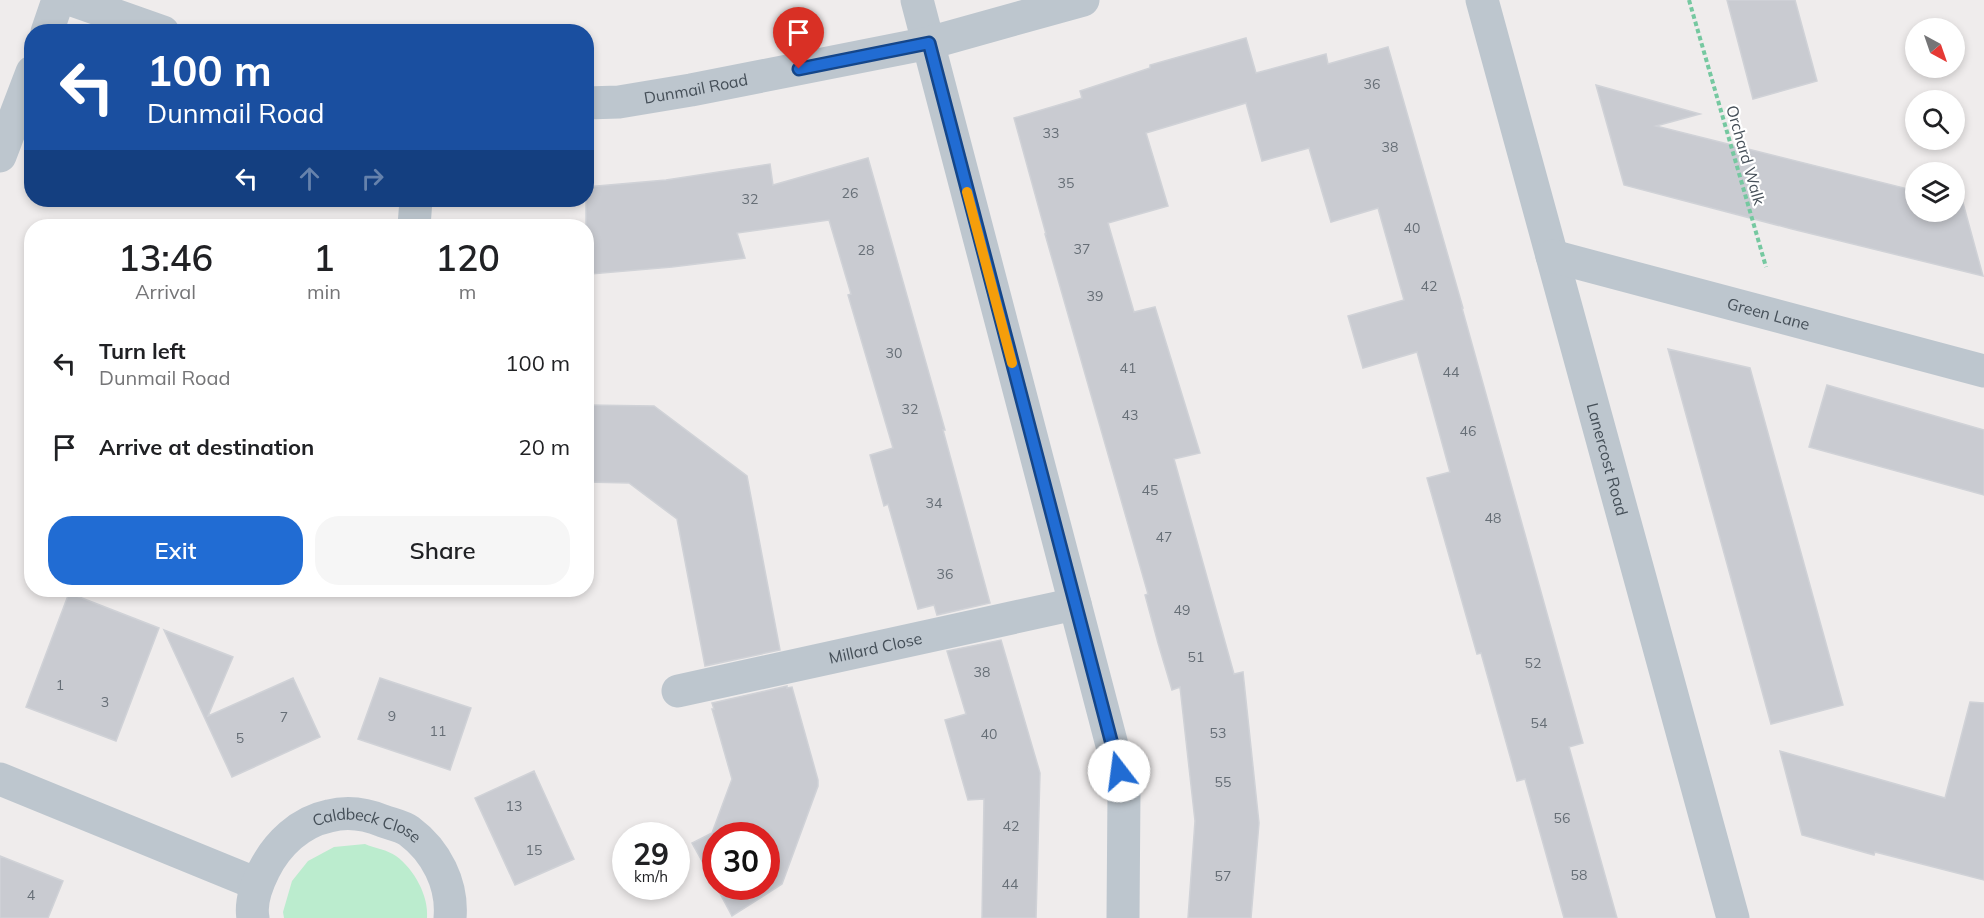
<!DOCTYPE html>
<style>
body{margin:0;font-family:Mulish,sans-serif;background:#f6f6f6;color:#202124;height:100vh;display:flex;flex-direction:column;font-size:22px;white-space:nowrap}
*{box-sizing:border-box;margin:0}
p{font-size:20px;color:#757577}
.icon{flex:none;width:33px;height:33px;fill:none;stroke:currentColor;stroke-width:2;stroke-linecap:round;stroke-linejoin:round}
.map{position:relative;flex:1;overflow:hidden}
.side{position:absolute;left:24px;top:219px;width:570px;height:378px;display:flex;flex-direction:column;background:#fff;border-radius:24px;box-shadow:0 3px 9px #0003}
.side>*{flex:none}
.guide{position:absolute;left:24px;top:24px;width:570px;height:183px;border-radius:24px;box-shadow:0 3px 9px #0003;background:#1a4fa0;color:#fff;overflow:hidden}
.needle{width:39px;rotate:140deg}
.controls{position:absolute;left:1905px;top:18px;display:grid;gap:12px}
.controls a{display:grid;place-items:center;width:60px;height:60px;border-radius:50%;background:#fff;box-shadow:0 3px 9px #0003;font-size:30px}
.speed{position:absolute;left:612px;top:822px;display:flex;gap:12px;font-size:30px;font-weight:700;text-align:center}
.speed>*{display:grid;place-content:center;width:78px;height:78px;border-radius:50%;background:#fff;box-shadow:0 3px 9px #0003;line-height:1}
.speed small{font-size:15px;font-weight:400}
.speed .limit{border:9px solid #d22;background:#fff;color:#111}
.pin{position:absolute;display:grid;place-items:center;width:51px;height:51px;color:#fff;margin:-62px -26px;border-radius:50% 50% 50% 0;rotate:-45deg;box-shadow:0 0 6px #0007}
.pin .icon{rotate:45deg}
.me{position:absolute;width:66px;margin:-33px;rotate:345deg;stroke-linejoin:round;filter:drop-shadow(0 0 4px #0008)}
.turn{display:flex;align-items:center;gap:21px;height:126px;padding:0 24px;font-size:27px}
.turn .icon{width:78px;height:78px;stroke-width:2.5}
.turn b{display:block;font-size:42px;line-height:51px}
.lanes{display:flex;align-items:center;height:57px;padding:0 24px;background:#0003;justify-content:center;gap:30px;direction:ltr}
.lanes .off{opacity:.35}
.eta{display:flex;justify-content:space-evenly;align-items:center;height:102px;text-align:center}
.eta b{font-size:36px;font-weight:600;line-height:42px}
.action{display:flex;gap:12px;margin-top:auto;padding:12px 24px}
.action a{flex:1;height:69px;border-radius:24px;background:#216cd3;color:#fff;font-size:24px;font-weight:600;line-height:69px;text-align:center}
.action a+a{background:#f6f6f6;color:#202124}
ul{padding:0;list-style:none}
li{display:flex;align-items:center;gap:18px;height:84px;padding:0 24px}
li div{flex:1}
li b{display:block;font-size:22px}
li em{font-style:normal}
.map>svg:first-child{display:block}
.green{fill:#bbecce}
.building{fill:#c9cbd1;stroke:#d0d2d7;stroke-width:1.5}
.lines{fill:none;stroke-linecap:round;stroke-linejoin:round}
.path{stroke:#75c8a0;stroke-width:4;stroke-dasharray:4.5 3;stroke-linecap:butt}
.minor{stroke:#bdc6ce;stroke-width:33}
.route-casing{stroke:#154689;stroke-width:15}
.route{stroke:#216cd3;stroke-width:10}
.slow{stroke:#f59e0b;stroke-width:10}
.labels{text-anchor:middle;stroke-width:4.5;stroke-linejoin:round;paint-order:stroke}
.number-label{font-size:14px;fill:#666e76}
.street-label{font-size:16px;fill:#454f58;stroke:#fff}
</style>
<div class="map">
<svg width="1984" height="918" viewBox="0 0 1984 918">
<rect width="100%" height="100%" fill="#efecec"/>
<!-- green -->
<path class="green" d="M365 844C374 848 388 850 396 856 414 869 429 896 427 918H284L283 912 292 881 308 861 334 847Z"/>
<!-- building -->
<path class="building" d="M1727 0H1795L1817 81 1753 99Z
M1246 38 1256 73 1326 54 1328 64 1388 47 1463 308H1462L1583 743 1569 747 1617 918H1564L1525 779 1517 781 1481 653 1477 654 1427 478 1450 472 1417 352 1363 368 1348 316 1404 300 1378 208 1331 222 1309 148 1262 161 1246 103 1146 133 1168 206 1108 223 1134 312 1155 307 1200 453 1174 459 1234 674 1243 672 1259 823 1251 918H1188L1195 821 1180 687 1172 690 1158 643 1145 595 1148 594 1045 234H1046L1014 118 1082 98 1080 91 1150 68V65Z
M1596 85 1700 114 1656 126 1916 191V212H1954V201L1963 203 1983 276 1792 229 1624 185Z
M868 158 945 430H943L990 603 937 615 934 605 918 609 888 504 884 506 870 455 893 448 848 295 851 294 829 220 737 233 745 258 672 267 591 274V267L586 268V187L666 180 770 164 773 185Z
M1668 349 1750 368 1843 705 1771 724Z
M1827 385 1984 430V495L1809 447Z
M586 405 654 406 747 476 780 650 705 666 677 519 629 483 586 482Z
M69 593 159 628 116 741 26 707Z
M164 630 233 657 208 716 293 678 320 737 232 777Z
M1001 640 1040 773 1036 918H982L984 799 968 800 945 720 966 714 947 651Z
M380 678 471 708 450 770 358 739Z
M787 686V688L792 687 818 780V786L782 884 732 916 716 886H766V836H716V886L692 843 712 833 732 779 712 709H714L712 703Z
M1970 702 1984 703V880L1875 852 1874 855 1802 835 1780 751 1945 798Z
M534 771 574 859 515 885 475 798Z
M0 856 63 881 48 918H0Z"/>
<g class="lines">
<!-- path -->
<path class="path" d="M1689 0 1766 267"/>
<!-- minor -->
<g class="minor">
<path d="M72 0 163 32"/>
<path d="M917 0 1124 791 1123 918"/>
<path id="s1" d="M1482 0 1733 918"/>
<path d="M47 32 58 0"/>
<path id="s2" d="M586 103 619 102 691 90 929 43 1083 0"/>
<path d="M0 156 32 72"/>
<path d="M414 226 416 200"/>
<path id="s3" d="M1552 256 1984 371"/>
<path id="s4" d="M678 691 1075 604"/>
<path d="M0 779 257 884"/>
<path id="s5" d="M253 918C250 902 257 884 264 870 277 844 300 822 329 816 348 811 366 814 383 821 391 824 402 826 409 831 436 851 453 884 450 918"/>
</g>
</g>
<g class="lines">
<defs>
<path id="route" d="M799 69 929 43 1119 771"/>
</defs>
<!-- route casing -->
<use href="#route" class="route-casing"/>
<!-- route -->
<use href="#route" class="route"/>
<!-- slow -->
<path class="slow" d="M967 192 1012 363"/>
</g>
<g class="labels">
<!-- number labels -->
<g class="number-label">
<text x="1372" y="89">36</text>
<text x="1051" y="138">33</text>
<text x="1390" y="152">38</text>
<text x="1066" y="188">35</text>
<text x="850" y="198">26</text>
<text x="750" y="204">32</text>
<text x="1412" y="233">40</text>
<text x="1082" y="254">37</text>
<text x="866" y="255">28</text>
<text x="1429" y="291">42</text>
<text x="1095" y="301">39</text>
<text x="894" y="358">30</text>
<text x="1128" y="373">41</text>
<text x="1451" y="377">44</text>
<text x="910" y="414">32</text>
<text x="1130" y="420">43</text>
<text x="1468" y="436">46</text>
<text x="1150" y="495">45</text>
<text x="934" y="508">34</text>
<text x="1493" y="523">48</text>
<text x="1164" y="542">47</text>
<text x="945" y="579">36</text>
<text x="1182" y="615">49</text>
<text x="1196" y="662">51</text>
<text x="1533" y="668">52</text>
<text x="982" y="677">38</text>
<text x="60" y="690">1</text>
<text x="105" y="707">3</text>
<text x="392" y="721">9</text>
<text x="284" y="722">7</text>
<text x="1539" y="728">54</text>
<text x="438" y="736">11</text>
<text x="1218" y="738">53</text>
<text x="989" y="739">40</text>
<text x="240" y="743">5</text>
<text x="1223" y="787">55</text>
<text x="514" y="811">13</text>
<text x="1562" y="823">56</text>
<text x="1011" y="831">42</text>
<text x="534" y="855">15</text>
<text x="1579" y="880">58</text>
<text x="1223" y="881">57</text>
<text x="1010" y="889">44</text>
<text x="31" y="900">4</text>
</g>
<!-- street labels -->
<g class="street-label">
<text dy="6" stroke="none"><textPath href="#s2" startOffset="111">Dunmail Road</textPath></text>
<text transform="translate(1746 155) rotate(74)" y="6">Orchard Walk</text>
<text dy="6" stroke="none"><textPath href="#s3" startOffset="224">Green Lane</textPath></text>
<text dy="6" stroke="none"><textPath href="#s1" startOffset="476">Lanercost Road</textPath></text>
<text dy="6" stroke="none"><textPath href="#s4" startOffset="202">Millard Close</textPath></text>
<text dy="6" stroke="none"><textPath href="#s5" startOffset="177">Caldbeck Close</textPath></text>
</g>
</g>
</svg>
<div class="controls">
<a><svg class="needle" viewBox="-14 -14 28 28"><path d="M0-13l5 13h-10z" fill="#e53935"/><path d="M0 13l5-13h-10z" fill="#757577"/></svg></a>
<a><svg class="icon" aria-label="search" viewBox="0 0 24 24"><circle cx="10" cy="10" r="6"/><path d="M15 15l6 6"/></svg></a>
<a><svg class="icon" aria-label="layers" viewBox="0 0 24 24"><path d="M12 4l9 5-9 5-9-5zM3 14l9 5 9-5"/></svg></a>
</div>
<div class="speed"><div>29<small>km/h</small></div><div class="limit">30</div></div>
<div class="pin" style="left:799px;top:69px;background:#d93025"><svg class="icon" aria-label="arrive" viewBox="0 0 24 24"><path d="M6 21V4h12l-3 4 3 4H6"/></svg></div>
<svg class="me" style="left:1119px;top:771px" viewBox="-20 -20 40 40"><circle r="19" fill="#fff"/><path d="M0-13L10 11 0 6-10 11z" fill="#216cd3"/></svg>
<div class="guide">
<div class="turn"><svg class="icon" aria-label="left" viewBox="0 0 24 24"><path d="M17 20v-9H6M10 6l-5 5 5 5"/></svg><div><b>100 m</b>Dunmail Road</div></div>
<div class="lanes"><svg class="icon" aria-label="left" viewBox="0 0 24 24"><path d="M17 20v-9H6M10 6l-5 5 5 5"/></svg><svg class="icon off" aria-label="ahead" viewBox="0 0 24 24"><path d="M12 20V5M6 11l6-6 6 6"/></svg><svg class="icon off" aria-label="right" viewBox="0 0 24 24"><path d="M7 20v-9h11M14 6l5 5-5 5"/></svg></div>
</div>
<section class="side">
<div class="eta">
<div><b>13:46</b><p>Arrival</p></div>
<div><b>1</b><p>min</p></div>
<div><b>120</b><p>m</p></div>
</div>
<ul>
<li><svg class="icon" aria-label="left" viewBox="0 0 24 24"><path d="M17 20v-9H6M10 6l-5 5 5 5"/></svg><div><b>Turn left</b><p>Dunmail Road</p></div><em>100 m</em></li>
<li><svg class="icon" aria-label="arrive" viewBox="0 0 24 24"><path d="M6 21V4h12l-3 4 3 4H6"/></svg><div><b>Arrive at destination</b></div><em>20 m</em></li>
</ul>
<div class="action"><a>Exit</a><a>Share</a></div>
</section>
</div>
